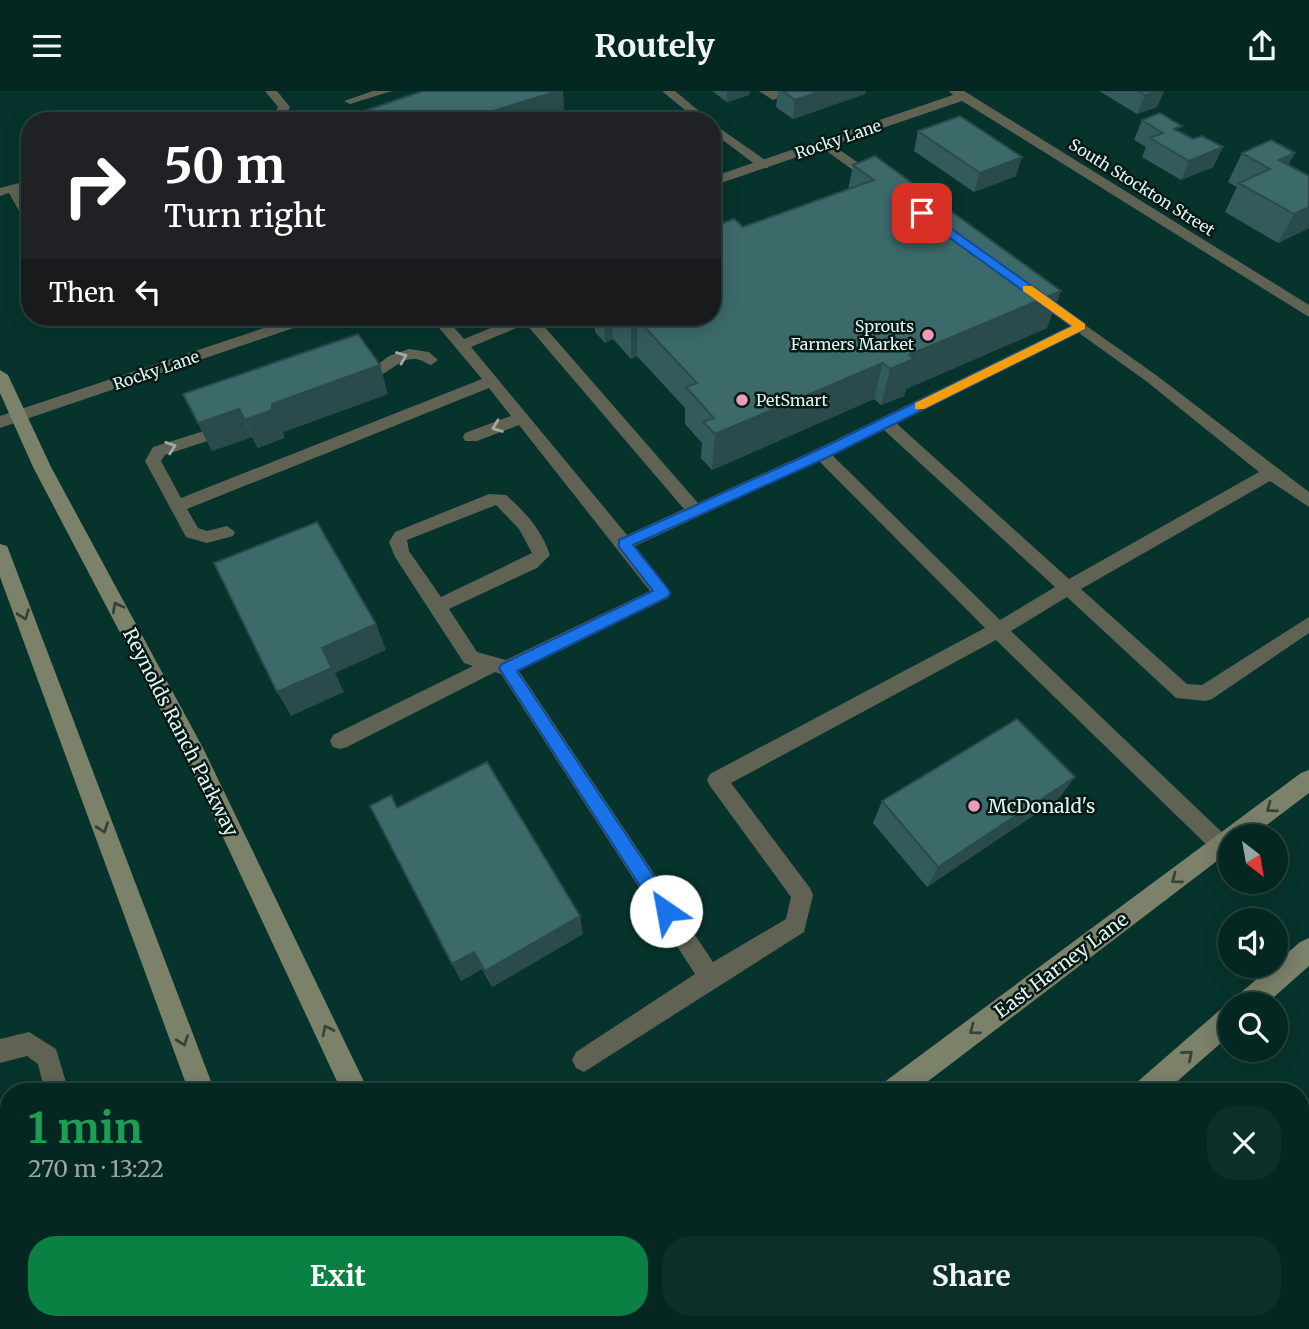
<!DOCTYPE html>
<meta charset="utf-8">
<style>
body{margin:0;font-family:Merriweather,serif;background:#0d2f2a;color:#f1f3f6;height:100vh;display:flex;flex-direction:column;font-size:26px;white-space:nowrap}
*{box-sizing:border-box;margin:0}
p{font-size:23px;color:#97a5a5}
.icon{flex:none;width:38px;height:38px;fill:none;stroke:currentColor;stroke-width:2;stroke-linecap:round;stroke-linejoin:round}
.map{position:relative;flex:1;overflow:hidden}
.drawer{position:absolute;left:0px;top:992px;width:1309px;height:247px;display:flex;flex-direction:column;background:#042721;border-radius:28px 28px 0 0;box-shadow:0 4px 18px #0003,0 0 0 2px #25443f}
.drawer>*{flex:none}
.hud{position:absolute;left:21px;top:21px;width:700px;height:214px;border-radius:28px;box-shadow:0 4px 18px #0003,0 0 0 2px #25443f;background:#202124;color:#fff;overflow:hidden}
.needle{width:46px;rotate:149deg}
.controls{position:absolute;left:1218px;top:733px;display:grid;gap:14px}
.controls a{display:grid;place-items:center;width:70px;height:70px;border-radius:50%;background:#042721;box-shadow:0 4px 18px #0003,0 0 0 2px #25443f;font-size:35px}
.pin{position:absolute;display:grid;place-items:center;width:60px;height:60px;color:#fff;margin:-30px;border-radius:14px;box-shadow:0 4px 10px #0006}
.me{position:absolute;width:77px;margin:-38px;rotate:327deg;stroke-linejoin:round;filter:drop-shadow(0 0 5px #0008)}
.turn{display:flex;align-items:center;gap:24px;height:147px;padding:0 28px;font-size:32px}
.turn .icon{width:91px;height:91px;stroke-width:2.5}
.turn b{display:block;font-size:49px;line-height:60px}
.then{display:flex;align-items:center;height:66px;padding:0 28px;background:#0003;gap:14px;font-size:26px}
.round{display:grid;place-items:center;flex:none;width:74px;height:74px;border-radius:28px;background:#0d2f2a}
.head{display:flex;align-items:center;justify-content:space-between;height:119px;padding:0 28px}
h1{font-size:42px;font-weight:700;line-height:52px;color:#1e9e55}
.primary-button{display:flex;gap:14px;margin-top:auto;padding:14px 28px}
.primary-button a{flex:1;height:80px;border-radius:28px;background:#0b8043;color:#fff;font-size:28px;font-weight:700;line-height:80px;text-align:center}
.primary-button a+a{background:#0d2f2a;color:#f1f3f6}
header{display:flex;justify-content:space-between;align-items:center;height:91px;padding:0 28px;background:#042721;font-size:32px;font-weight:700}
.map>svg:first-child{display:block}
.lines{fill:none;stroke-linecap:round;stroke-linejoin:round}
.lane{fill:#606354;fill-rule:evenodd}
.street{fill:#606354;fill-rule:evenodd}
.secondary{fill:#7c816a;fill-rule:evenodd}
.wall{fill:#345b5c}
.shaded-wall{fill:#2a4a4b}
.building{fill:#3c6a6b;stroke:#2a4a4b;stroke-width:2}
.oneway{stroke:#a0aca2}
.oneway2{stroke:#364237}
.route{fill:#1a73e8;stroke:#114b97;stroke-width:2}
.slow{fill:#f59e0b}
.poi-dot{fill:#ef9ab8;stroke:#071815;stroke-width:2.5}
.labels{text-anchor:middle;stroke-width:5;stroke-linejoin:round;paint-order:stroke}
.far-street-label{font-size:16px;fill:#e0f6f0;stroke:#071815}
.far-poi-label{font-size:16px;fill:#e0f6f0;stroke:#071815;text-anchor:end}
.street-label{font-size:19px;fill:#e0f6f0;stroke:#071815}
.poi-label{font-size:19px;fill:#e0f6f0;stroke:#071815;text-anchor:start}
</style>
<header><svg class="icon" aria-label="menu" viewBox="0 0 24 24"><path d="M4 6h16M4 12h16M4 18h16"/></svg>Routely<svg class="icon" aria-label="share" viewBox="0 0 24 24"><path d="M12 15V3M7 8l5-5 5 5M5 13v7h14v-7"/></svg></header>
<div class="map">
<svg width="1309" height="1238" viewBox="0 0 1309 1238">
<rect width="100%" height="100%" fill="#06342c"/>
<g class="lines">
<!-- lane -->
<path class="lane" d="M265 0H277L290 16C283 30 274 30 259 30L275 22 278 16Z
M373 0H392L350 13 344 10Z
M662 0H675L711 30H698Z
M759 0H796L773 9Z
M712 32 768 71V77H760L712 41Z
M825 49 879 86V92H871L821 56 819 53Z
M30 89V97L20 99 30 117V133L24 129 9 102 0 105V97Z
M1034 198 1156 284 1309 401V416L1270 390 1081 498 1187 593 1202 594 1309 526V542L1212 608 1205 610 1176 607 1067 506 1011 540 1228 747V761L1221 764 1214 761 996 549 731 692 810 797 813 804 804 841 584 981 576 977 572 969 576 961 695 883 501 583 495 581 347 656 340 658 333 656 330 650 333 644 473 575 464 572 395 466 389 451 395 441 489 403 506 404C525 421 542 439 550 464L537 477 449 518 477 561 506 569 650 500 519 334 477 350H465L463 346 465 342 511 325 489 297 187 418 198 437 207 440 227 435 235 441 233 445 207 452 186 446 145 370 153 356 204 340 210 341 212 345 210 349 165 364 161 370 181 407 482 288 430 226H445L464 248 517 226H536L698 412 815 359 1070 235 1029 205V199ZM526 233 684 418 627 444 471 256ZM1079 242 1146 290 1259 381 1069 488 896 332ZM884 339 1055 496 1000 529 832 364ZM819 370 985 537 710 683 707 689 710 695 791 806 786 828 713 871 519 580 668 507 671 502 668 497 635 455ZM496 414 519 438 532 462 441 506 409 460 407 449Z
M409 258 429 261 438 269 431 274C425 272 421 268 415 268 397 266 385 290 368 285L366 282 389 265Z
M29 941 56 958 69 1001H45L38 973 27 965 0 972V948Z
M100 1230H127L129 1238H101Z"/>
<!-- street -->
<path class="street" d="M949 0H964L1309 214V226L962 10 712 95V86L953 4Z
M297 226H320L317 229 0 337V325Z"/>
<!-- secondary -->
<path class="secondary" d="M0 279 8 284 51 376 203 657 369 1001H342L187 669 33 376 0 302Z
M0 453 7 455 9 460 215 1001H189L0 486Z
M1309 679V702L1251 746H1230V760L914 1001H879L883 992 1301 682Z
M1309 847V875L1265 914H1234L1237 905 1272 875H1276V872L1300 851Z
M1230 914V944L1165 1001H1132L1136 992 1221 918Z
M272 1230H302L305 1238H275Z
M451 1230H481L484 1238H454Z
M571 1230H609L605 1238H568Z
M837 1230H875L871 1238H834Z"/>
</g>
<!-- wall -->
<path class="wall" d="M712 0H750L749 4 727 11Z
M778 0H866L865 3 793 28 776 16Z
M1099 0H1164L1157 16 1137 23Z
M1142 29 1180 41 1193 48 1223 56 1213 76 1181 89 1142 66 1146 56 1134 49Z
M918 40 1016 85 974 101 914 60Z
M1242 62 1288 74 1309 85V137L1278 152 1225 121 1237 96 1228 91Z
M875 65 1047 237 906 298 904 305 881 314 874 308 712 379 701 367 702 352 685 333V317L637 265 631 268 613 248 605 252 595 241 594 226H712V136H743L848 99 853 74Z
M183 303H388L283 341 284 347 258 357 252 346 212 360Z
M1075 686 1058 708 927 796 873 732 882 710Z
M397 717 583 843 492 896 482 878 461 890Z
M1309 1008V1060L1300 1050V1015Z"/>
<!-- shaded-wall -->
<path class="shaded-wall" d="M556 0H563L565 30H478L483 23Z
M727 0H750L749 4 727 11Z
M821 0H866L865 3 793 28 795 9Z
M1145 0H1164L1157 16 1137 23 1145 4Z
M1223 56 1213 76 1181 89 1189 70Z
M1295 62 1280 90 1279 69Z
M1022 66 1016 85 974 101 980 82Z
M1309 105V137L1278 152 1294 123Z
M1061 200 1047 237 906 298 904 305 881 314 890 278 909 264Z
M604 226H612L613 248 605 252Z
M637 228V265L631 268V231Z
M883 272 874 308 712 379 715 343Z
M380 274 388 303 283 341 284 347 258 357 245 329 272 313Z
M239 318 252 346 212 360 198 332Z
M376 533 386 559 335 582 344 601 291 625 277 601 322 557Z
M1075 686 1058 708 927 796 938 776Z
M580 825 583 843 492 896 485 880Z
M474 861 482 878 461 890 452 873Z"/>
<!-- building -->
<path class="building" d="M423 0H558L483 23 481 29 478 30H317L346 22 349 25Z
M783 0H821L795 9Z
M1138 0H1156L1145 4Z
M1160 22 1182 35 1174 38 1193 48 1202 45 1223 56 1189 70 1150 47 1163 42 1142 29Z
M960 25 1022 66 980 82 918 40Z
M1271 49 1295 62 1279 69 1309 85V116L1294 123 1239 92 1270 78 1242 62Z
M875 65 1061 200 909 264 914 268 890 278 883 272 715 343 703 331 714 327 686 296 697 292 637 228 631 231 625 226H712V144L715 143 712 140V136L734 128 743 136 874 89 853 74Z
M358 243 380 274 272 313V319L245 329 239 318 198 332 183 303Z
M317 431 376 533 322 557 332 577 277 601 214 472Z
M1017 628 1075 686 938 776 882 710Z
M487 671 580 825 485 880 474 861 452 873 370 715 391 704 397 717Z"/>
<!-- one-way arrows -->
<defs><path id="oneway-chevron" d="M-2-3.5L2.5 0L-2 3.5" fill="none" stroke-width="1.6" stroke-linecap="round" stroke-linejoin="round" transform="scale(1.75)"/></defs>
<g class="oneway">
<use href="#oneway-chevron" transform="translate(402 266) rotate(-22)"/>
<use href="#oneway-chevron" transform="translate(497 336) rotate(159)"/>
<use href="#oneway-chevron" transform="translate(171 356) rotate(-19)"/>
</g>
<g class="oneway2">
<use href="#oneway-chevron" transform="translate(117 516) rotate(-118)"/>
<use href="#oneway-chevron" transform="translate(24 524) rotate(70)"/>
<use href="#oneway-chevron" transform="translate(1271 717) rotate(143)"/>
<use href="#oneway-chevron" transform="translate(103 737) rotate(70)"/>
<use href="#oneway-chevron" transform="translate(1176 788) rotate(143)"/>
<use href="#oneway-chevron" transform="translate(327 939) rotate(-116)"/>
<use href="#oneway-chevron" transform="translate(974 939) rotate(143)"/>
<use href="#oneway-chevron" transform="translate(183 950) rotate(70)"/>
<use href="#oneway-chevron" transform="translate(1188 964) rotate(-41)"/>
</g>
<!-- route -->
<path class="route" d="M918 119H925L1085 233V238L826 367 633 454 668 498 670 502 668 506 517 580 673 814 675 820 673 826 666 829 660 826 499 577 502 573 653 500 619 456V449L816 360 1072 235 918 124Z"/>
<!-- slow -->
<path class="slow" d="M1023 195H1032L1085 233V238L924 318H915V312L1072 235 1023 200Z"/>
<!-- markers -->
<g class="poi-dot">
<circle cx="928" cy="244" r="7"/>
<circle cx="742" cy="309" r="7"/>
<circle cx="974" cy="715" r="7"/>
</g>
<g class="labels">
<!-- far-street labels -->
<g class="far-street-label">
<text transform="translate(838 48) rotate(-19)" y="6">Rocky Lane</text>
<text transform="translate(1142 96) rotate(32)" y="6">South Stockton Street</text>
<text transform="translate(156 279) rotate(-19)" y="6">Rocky Lane</text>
</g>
<!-- far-poi labels -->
<g class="far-poi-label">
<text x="914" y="241">Sprouts<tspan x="914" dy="18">Farmers Market</tspan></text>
<text x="756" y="315" text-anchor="start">PetSmart</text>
</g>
<!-- street labels -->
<g class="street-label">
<text transform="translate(181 641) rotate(63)" y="7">Reynolds Ranch Parkway</text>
<text transform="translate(1061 874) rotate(-37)" y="7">East Harney Lane</text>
</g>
<!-- poi labels -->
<g class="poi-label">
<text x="988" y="722">McDonald's</text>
</g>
</g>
</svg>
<div class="controls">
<a><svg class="needle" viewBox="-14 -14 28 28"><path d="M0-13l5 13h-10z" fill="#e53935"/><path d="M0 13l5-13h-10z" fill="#97a5a5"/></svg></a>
<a><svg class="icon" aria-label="sound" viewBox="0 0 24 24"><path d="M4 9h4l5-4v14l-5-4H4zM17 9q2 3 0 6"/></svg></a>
<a><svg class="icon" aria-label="search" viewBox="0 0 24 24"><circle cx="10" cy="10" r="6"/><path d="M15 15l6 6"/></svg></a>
</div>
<div class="pin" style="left:922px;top:122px;background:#d93025"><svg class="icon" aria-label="arrive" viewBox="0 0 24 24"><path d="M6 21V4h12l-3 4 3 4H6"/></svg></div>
<svg class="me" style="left:666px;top:820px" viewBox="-20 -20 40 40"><circle r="19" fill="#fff"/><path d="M0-13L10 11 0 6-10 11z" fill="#1a73e8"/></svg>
<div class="hud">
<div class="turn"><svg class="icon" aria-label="right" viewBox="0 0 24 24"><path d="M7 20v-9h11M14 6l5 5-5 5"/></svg><div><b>50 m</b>Turn right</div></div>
<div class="then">Then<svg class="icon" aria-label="left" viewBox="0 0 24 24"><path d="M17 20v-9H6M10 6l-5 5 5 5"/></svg></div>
</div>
<section class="drawer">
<div class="head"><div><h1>1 min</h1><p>270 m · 13:22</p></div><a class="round"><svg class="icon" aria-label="close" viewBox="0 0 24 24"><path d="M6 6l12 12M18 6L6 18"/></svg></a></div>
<div class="primary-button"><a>Exit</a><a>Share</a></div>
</section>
</div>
